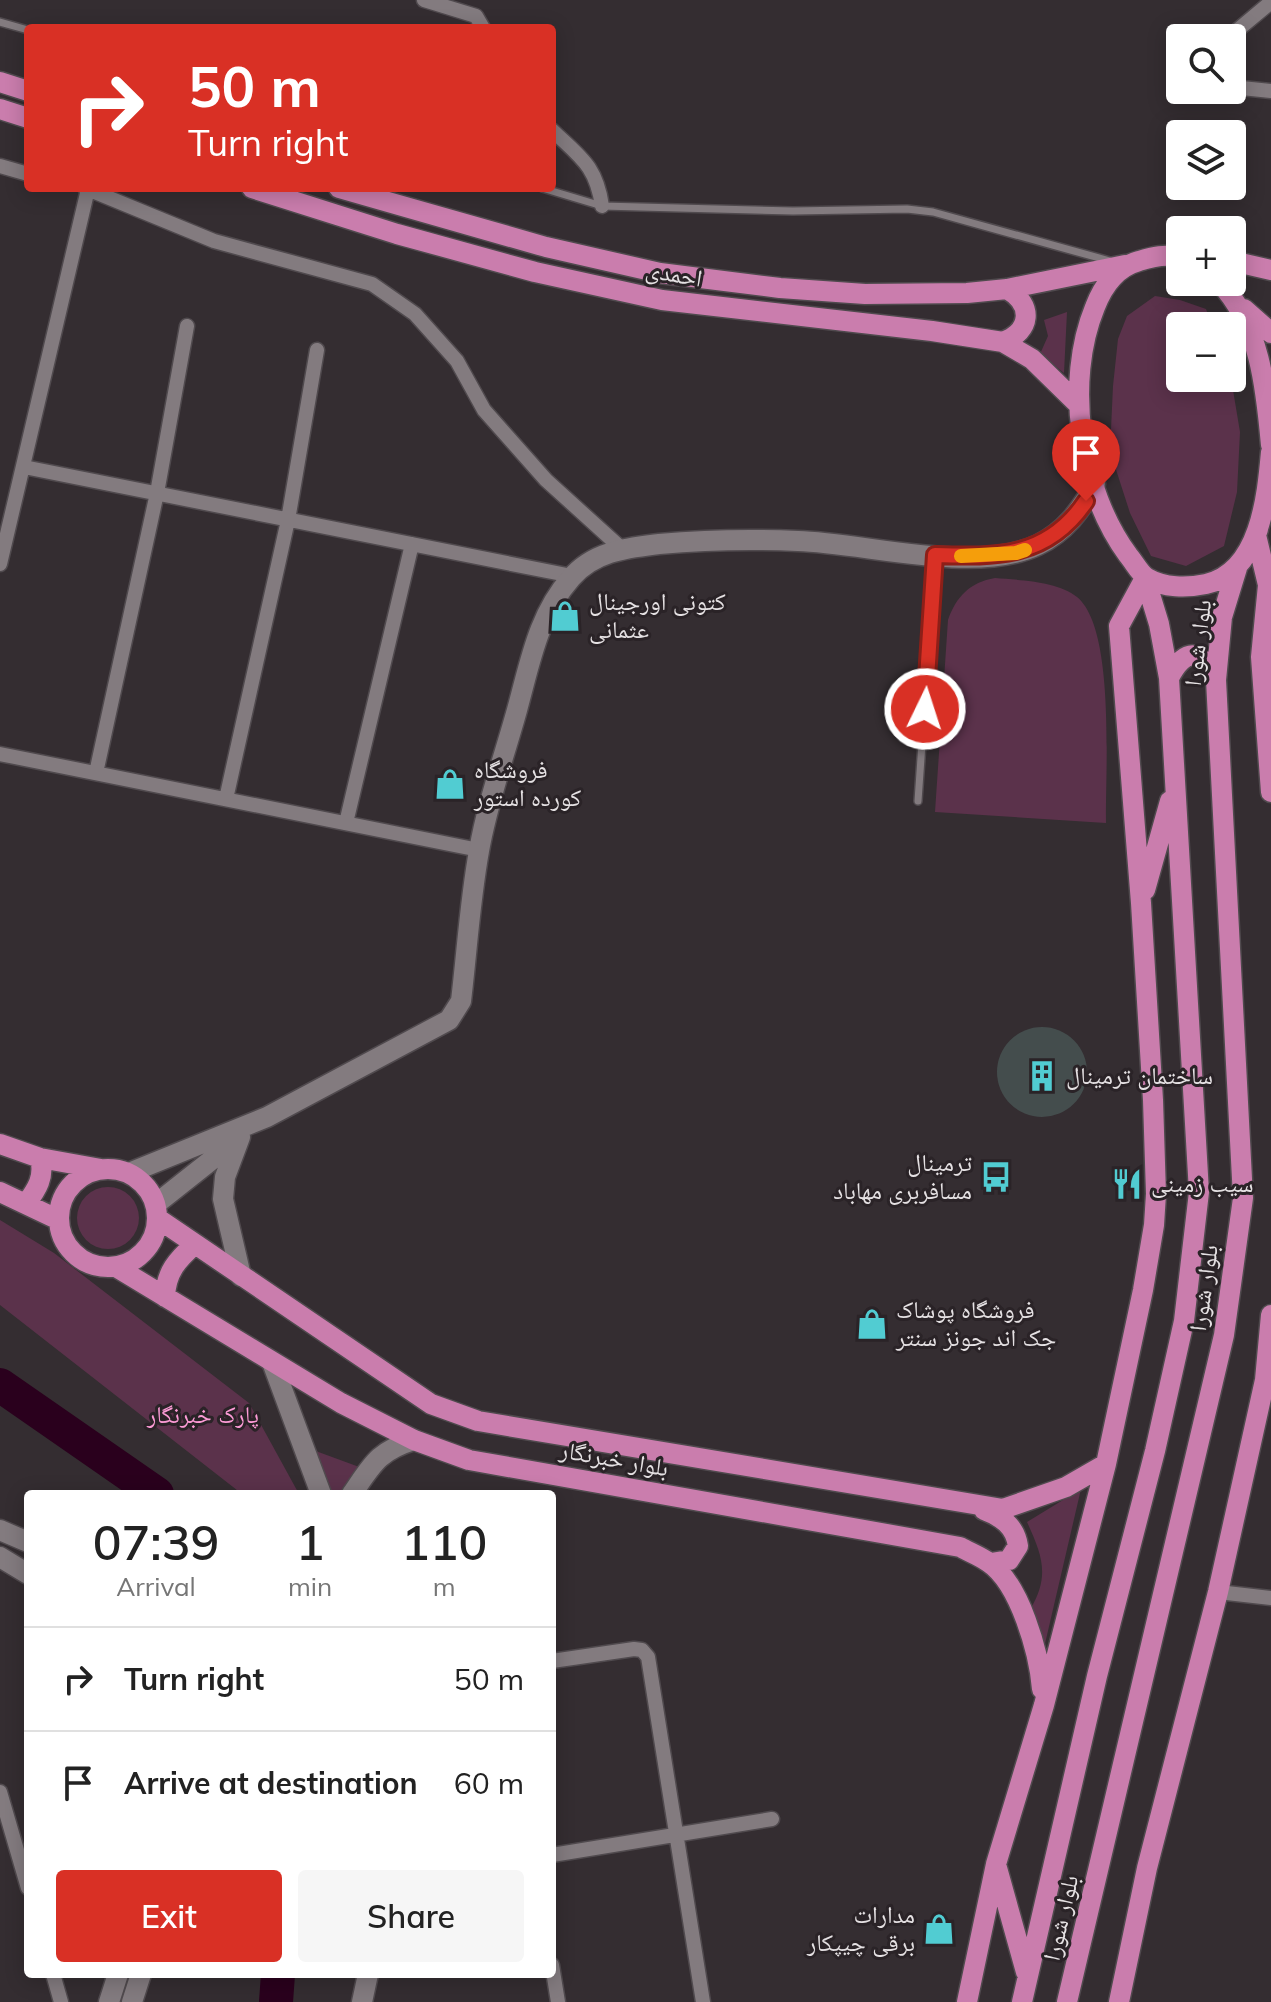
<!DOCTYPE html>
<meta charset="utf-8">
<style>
body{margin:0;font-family:Mulish,"Noto Naskh Arabic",sans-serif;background:#f6f6f6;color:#222;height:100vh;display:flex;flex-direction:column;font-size:30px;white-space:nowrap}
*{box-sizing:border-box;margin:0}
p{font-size:26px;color:#767676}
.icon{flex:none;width:44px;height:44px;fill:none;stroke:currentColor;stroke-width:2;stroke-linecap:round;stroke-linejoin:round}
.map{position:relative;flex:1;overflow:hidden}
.panel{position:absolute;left:24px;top:1490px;width:532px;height:488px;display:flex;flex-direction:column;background:#fff;border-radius:8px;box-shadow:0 4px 20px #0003}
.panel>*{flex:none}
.top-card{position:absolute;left:24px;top:24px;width:532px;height:168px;border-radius:8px;box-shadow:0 4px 20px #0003;background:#d93025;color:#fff;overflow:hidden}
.buttons{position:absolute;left:1166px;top:24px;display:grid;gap:16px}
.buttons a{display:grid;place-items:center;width:80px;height:80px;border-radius:8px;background:#fff;box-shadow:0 4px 20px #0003;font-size:40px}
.pin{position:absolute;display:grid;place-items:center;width:68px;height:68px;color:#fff;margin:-82px -34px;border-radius:50% 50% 50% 0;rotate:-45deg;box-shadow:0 0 8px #0007}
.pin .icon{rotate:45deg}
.me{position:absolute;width:88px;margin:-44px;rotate:4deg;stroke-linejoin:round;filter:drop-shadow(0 0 6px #0008)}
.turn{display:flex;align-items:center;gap:28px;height:168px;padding:0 32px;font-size:36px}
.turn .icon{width:104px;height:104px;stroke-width:2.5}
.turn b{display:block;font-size:56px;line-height:68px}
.eta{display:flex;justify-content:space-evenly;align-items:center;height:136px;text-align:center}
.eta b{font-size:48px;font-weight:600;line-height:56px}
.action{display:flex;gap:16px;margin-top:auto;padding:16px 32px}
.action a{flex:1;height:92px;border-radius:8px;background:#d93025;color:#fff;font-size:32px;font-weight:600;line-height:92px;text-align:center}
.action a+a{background:#f6f6f6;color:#222}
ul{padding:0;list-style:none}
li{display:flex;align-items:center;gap:24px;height:104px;padding:0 32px;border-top:2px solid #e0e0e0}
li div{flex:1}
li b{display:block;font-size:30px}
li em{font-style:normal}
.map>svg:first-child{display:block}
.green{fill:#5b324b}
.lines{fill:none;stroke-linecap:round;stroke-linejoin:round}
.river{stroke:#2a001d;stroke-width:34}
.building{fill:#444d4d}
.lane-casing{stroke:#504a4e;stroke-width:10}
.street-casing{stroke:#504a4e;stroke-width:17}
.secondary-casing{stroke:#504a4e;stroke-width:23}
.primary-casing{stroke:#504a4e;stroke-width:23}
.lane{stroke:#837b7f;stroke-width:7}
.street{stroke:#837b7f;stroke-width:14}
.secondary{stroke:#837b7f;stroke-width:20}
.primary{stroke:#ca7dad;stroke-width:20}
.route-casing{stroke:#8d1f18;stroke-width:20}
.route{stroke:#d93025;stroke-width:14}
.slow{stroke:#f59e0b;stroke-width:14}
.labels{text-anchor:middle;stroke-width:6;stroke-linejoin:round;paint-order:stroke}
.street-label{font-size:24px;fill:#e5e1e3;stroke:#2a2327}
.poi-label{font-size:24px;fill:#e5e1e3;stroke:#2a2327;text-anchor:start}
.park-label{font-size:24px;fill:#fc9bd6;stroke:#2a2327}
</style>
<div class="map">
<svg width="1271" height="2002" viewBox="0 0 1271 2002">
<rect width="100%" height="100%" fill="#342d31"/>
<!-- green -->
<path class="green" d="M1155 296 1180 300 1206 309 1212 326H1180V378H1231L1240 432 1237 492 1224 546 1186 566 1151 556 1130 513 1110 451 1113 386 1118 339 1127 316Z
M1067 312 1064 373 1040 354 1048 336 1044 320Z
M995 578C1019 580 1058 581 1077 597 1116 629 1105 773 1106 823L935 812 948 620C956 597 970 582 995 578Z
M77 1218a31 31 0 1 1 62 0a31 31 0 1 1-62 0Z
M0 1220 54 1253 249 1403 299 1494H242L0 1305Z
M313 1450 362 1468 350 1479 341 1494H330Z
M1081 1489 1044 1648 1031 1608C1050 1575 1042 1555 1027 1522Z"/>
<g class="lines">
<!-- river -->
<path class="river" d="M0 1385 157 1494
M276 2002 278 1974"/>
</g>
<!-- building -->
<path class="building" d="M997 1072a45 45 0 1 1 90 0a45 45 0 1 1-90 0Z"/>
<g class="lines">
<defs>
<path id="lane" d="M0 22 28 30
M542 188 602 206 793 211 907 209 933 212 1110 261
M918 801 935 557"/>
<path id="street" d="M424 0 476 16 483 28
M1228 38 1271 2
M1176 81 1180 78
M1232 87 1271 91
M552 130C580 157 596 165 602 206
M0 166 28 174
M85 188 214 241 372 284 415 314 457 361 484 410 546 480 621 548
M24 467 572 576
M0 564 88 189
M0 754 479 850
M96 773 157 493 187 326
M226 799 288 520 317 350
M346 823 412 544
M1218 1592 1271 1598
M552 1661 634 1649 642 1650 648 1657 703 2002
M0 1792 28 1888
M552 1855 772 1819
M552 1965 558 2002
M53 1974 61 2002"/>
<path id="secondary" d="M240 1137 225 1177 223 1199 241 1276
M129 1173 267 1117 449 1020 461 1001C467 951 470 900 479 851 487 804 504 757 517 710 530 663 538 615 571 578 594 551 627 548 659 544 704 540 752 539 798 541 866 543 976 575 1038 545 1065 532 1081 510 1095 484
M156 1204 238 1139
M272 1362 321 1494
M352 1494C372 1465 378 1451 414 1440
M0 1530 28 1542
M0 1557 28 1574
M109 2002 118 1974
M132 2002 141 1974
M362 2002 368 1974"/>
<path id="primary" d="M0 82 28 91
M0 109 28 118
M252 188 397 234 535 272 662 300 932 331 1003 342 1032 359 1077 403
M339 188 546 247 660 273 780 288 865 294 967 293 1007 289 1125 265
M1180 258C1167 253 1152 257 1139 261 1117 267 1103 286 1095 307 1064 382 1080 490 1128 555 1134 562 1140 574 1147 578 1164 588 1187 588 1206 584 1260 572 1267 497 1271 452
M1232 261 1271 270
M1219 282C1260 324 1266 389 1271 445
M1244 309 1271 333
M1003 342C1031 331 1034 305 1007 289
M1258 529 1256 535 1268 585 1261 657 1271 792
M1169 678C1185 647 1202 648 1216 680
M1145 890 1170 801
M0 1144 40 1158 101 1169
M59 1218a49 49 0 1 1 98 0a49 49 0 1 1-98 0Z
M0 1192 59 1220
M26 1204C37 1189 45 1177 40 1158
M157 1218 431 1404 478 1421 1003 1509 1066 1487 1106 1464
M116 1267 341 1403 414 1440 469 1460 960 1547C969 1552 980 1556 988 1562 1020 1583 1039 1653 1042 1689
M165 1297C166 1272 177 1260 195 1244
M984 1510C1002 1517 1015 1526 1018 1546L1009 1560 991 1563
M997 1868 1026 1972
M967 2002 996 1864 1044 1705 1106 1464 1143 1290 1154 1225 1156 1194 1153 1100 1141 903 1119 626 1145 578
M1022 2002 1097 1676 1155 1451 1184 1321 1199 1192 1169 678 1159 624 1145 578
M1067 2002 1224 1335 1243 1198 1216 680 1222 617 1237 568
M1119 2002 1147 1868 1218 1592 1265 1380 1271 1315"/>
</defs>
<!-- lane casing -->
<use href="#lane" class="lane-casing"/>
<!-- street casing -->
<use href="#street" class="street-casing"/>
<!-- secondary casing -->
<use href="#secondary" class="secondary-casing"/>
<!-- primary casing -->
<use href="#primary" class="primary-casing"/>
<!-- lane -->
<use href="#lane" class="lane"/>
<!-- street -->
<use href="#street" class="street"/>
<!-- secondary -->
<use href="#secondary" class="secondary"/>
<!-- primary -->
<use href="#primary" class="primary"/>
</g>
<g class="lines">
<defs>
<path id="route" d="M925 709 935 555C997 557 1048 558 1086 501"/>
</defs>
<!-- route casing -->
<use href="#route" class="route-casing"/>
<!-- route -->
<use href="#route" class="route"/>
<!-- slow -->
<path class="slow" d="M961 556 1016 553 1025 550"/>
</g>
<!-- icons -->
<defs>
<symbol id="shop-bare" viewBox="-9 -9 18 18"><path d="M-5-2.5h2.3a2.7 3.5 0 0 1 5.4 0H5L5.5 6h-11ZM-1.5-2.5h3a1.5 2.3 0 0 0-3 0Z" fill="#51ccd2" stroke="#2a2327" stroke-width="2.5" paint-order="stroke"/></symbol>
<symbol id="building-bare" viewBox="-9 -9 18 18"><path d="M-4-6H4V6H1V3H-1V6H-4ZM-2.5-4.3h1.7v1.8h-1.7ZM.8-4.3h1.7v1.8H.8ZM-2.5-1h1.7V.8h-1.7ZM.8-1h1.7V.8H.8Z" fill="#51ccd2" stroke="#2a2327" stroke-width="2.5" paint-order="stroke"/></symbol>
<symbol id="bus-bare" viewBox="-9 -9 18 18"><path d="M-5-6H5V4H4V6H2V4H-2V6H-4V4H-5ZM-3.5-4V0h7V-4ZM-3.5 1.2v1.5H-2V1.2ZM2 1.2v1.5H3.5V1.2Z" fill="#51ccd2" stroke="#2a2327" stroke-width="2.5" paint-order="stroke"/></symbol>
<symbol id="restaurant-bare" viewBox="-9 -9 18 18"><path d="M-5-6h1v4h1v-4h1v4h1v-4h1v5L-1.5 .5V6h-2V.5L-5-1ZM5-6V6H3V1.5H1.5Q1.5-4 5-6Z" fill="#51ccd2" stroke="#2a2327" stroke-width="2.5" paint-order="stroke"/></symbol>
</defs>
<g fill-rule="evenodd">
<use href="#shop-bare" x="543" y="594" width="44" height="44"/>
<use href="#shop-bare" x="428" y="762" width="44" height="44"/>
<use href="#building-bare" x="1020" y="1054" width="44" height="44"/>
<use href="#bus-bare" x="974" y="1155" width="44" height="44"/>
<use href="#restaurant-bare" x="1105" y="1162" width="44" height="44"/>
<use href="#shop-bare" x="850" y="1302" width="44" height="44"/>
<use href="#shop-bare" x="917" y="1907" width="44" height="44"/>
</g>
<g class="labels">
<!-- street labels -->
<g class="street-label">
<text transform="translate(674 274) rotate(10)" y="8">احمدی</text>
<text transform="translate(1198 643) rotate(-83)" y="8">بلوار شورا</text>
<text transform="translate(1204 1288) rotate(-82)" y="8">بلوار شورا</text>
<text transform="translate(614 1459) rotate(10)" y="8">بلوار خبرنگار</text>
<text transform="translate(1061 1918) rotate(-77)" y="8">بلوار شورا</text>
</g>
<!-- poi labels -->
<g class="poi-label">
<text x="589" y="610">کتونی اورجینال<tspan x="589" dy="28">عثمانی</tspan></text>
<text x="474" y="778">فروشگاه<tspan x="474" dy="28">کورده استور</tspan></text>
<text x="1066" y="1084">ساختمان ترمینال</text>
<text x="972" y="1171" text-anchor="end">ترمینال<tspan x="972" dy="28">مسافربری مهاباد</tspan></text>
<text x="1151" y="1192">سیب زمینی</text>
<text x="896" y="1318">فروشگاه پوشاک<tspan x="896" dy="28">جک اند جونز سنتر</tspan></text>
<text x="915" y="1923" text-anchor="end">مدارات<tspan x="915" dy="28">برقی چیپکار</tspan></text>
</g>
<!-- park labels -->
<g class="park-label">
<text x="203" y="1423">پارک خبرنگار</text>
</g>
</g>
</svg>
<div class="buttons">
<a><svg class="icon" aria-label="search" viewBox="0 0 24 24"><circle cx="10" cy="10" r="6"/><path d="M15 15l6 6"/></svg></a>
<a><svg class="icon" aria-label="layers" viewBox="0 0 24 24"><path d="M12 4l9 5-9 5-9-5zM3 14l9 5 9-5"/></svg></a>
<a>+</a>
<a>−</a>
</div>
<div class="pin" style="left:1086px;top:501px;background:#d93025"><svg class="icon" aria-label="arrive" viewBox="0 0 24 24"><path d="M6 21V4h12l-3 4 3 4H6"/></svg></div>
<svg class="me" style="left:925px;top:709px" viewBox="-20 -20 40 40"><circle r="17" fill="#d93025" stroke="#fff" stroke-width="3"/><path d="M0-11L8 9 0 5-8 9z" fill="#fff"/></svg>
<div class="top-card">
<div class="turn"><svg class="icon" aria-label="right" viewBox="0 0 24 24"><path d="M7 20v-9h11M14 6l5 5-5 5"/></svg><div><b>50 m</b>Turn right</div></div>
</div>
<section class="panel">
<div class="eta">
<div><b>07:39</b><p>Arrival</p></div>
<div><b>1</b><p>min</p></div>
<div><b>110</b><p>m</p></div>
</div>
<ul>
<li><svg class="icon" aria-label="right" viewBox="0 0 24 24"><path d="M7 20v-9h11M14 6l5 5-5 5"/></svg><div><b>Turn right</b></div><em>50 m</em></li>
<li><svg class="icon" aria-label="arrive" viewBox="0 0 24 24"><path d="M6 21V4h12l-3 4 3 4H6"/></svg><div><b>Arrive at destination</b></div><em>60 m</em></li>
</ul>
<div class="action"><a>Exit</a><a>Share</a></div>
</section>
</div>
